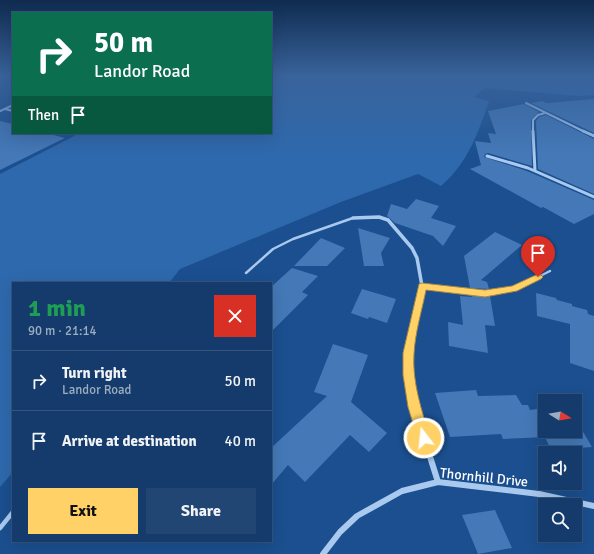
<!DOCTYPE html>
<meta charset="utf-8">
<style>
body{margin:0;font-family:Signika,sans-serif;background:#214673;color:#f1f3f6;height:100vh;display:flex;flex-direction:column;font-size:15px;white-space:nowrap}
*{box-sizing:border-box;margin:0}
p{font-size:13px;color:#9dadc1}
.icon{flex:none;width:22px;height:22px;fill:none;stroke:currentColor;stroke-width:2;stroke-linecap:round;stroke-linejoin:round}
.map{position:relative;flex:1;overflow:hidden}
.details{position:absolute;left:12px;top:282px;width:260px;height:260px;display:flex;flex-direction:column;background:#143b6b;border-radius:0px;box-shadow:0 4px 16px #0002,0 0 0 1px #33557e}
.details>*{flex:none}
.top-card{position:absolute;left:12px;top:12px;width:260px;height:122px;border-radius:0px;box-shadow:0 4px 16px #0002,0 0 0 1px #33557e;background:#0b6e4f;color:#fff;overflow:hidden}
.needle{width:26px;rotate:101deg}
.controls{position:absolute;left:538px;top:394px;display:grid;gap:8px}
.controls a{display:grid;place-items:center;width:44px;height:44px;border-radius:0px;background:#143b6b;box-shadow:0 4px 16px #0002,0 0 0 1px #33557e;font-size:20px}
.pin{position:absolute;display:grid;place-items:center;width:34px;height:34px;color:#fff;margin:-41px -17px;border-radius:50% 50% 50% 0;rotate:-45deg;box-shadow:0 0 4px #0007}
.pin .icon{rotate:45deg}
.me{position:absolute;width:44px;margin:-22px;rotate:344deg;stroke-linejoin:round;filter:drop-shadow(0 0 3px #0008)}
.turn{display:flex;align-items:center;gap:14px;height:84px;padding:0 16px;font-size:18px}
.turn .icon{width:52px;height:52px;stroke-width:2.5}
.turn b{display:block;font-size:28px;line-height:34px}
.then{display:flex;align-items:center;height:38px;padding:0 16px;background:#0003;gap:8px;font-size:15px}
.round{display:grid;place-items:center;flex:none;width:42px;height:42px;border-radius:0px;background:#214673}
.overview{display:flex;align-items:center;justify-content:space-between;height:68px;padding:0 16px}
h1{font-size:24px;font-weight:700;line-height:30px;color:#1e9e55}
.action{display:flex;gap:8px;margin-top:auto;padding:8px 16px}
.action a{flex:1;height:46px;border-radius:0px;background:#ffd166;color:#111;font-size:16px;font-weight:700;line-height:46px;text-align:center}
.action a+a{background:#214673;color:#f1f3f6}
ul{padding:0;list-style:none}
li{display:flex;align-items:center;gap:12px;height:60px;padding:0 16px;border-top:1px solid #33557e}
li div{flex:1}
li b{display:block;font-size:15px}
li em{font-style:normal}
.map>svg:first-child{display:block}
.green{fill:#2e69ad}
.building{fill:#4478b7}
.lines{fill:none;stroke-linecap:round;stroke-linejoin:round}
.service-far2{stroke:#a9c9ee;stroke-width:2.5}
.service-far1{stroke:#a9c9ee;stroke-width:3.5}
.service{stroke:#a9c9ee;stroke-width:4.5}
.minor-far4{stroke:#a9c9ee;stroke-width:2}
.minor-far3{stroke:#a9c9ee;stroke-width:3}
.minor-far2{stroke:#a9c9ee;stroke-width:3.5}
.minor-far1{stroke:#a9c9ee;stroke-width:4.5}
.minor{stroke:#a9c9ee;stroke-width:6}
.route{fill:#ffd166;stroke:#a68842}
.labels{text-anchor:middle;stroke-width:3;stroke-linejoin:round;paint-order:stroke}
.near-street-label{font-size:14px;fill:#fff;stroke:#1b4f8f}
</style>
<div class="map">
<svg width="594" height="554" viewBox="0 0 594 554">
<rect width="100%" height="100%" fill="#1b4f8f"/>
<!-- green -->
<path class="green" d="M277 76H594V95L577 96 484 88 474 97 489 101C478 133 468 163 441 186L418 174 341 202 180 269 169 283H13V472L0 487V174L80 133H271V80Z"/>
<!-- building -->
<path class="building" d="M594 99V133L531 103 542 101 547 103Z
M524 104 539 112 531 120 532 166 488 153 485 154 484 157 527 171 594 200V214L574 224 543 207 541 208 470 169 481 165 475 141 491 143 488 133 496 134 488 111Z
M546 115 594 139V194L538 169 536 121 539 117Z
M0 121 13 124V133H46L65 138 0 170Z
M416 199 439 206 431 218 456 226 443 246 433 236 395 223 387 216 391 204 407 209Z
M358 228 390 238 381 253 384 266H364Z
M495 232 522 245 481 280 487 282 489 289 470 288 464 256Z
M321 238 345 248 327 266H294Z
M292 268 318 276 302 292 308 295 271 332V287Z
M362 289 396 299 387 323 369 317 368 319 351 313Z
M536 293 556 298 557 300 572 304V306L587 310 588 314 594 316V371L570 363V324L537 316Z
M471 295 490 296 495 326 485 325 488 353 449 346 448 322 463 325 460 296 472 297Z
M333 344 368 355 351 402 387 433 369 452 350 435 305 482 288 465 271 485V448L327 396 314 392Z
M476 390 478 396 516 395 522 405H528L530 410 544 408 543 404H545V431H575V418L592 447 551 450 545 437 503 439 501 434 450 437 435 393Z
M495 510 512 548 478 554 462 515Z"/>
<g class="lines">
<!-- service-far2 -->
<path class="service-far2" d="M246 273 273 249 293 239 353 218
M422 286 475 292
M493 292 514 289 550 271"/>
<!-- service-far1 -->
<path class="service-far1" d="M466 291 485 293 500 291"/>
<!-- service -->
<path class="service" d="M0 528 13 512"/>
<!-- minor-far4 -->
<path class="minor-far4" d="M526 103 585 132
M5 109 13 111
M0 111 13 105
M533 132V120L538 115 545 113"/>
<!-- minor-far3 -->
<path class="minor-far3" d="M533 131 535 171
M583 131 594 136
M487 156 528 168 594 197"/>
<!-- minor-far2 -->
<path class="minor-far2" d="M353 218 379 217 388 220 412 248 417 258 422 286 421 292"/>
<!-- minor-far1 -->
<path class="minor-far1" d="M414 407 409 375 408 353 421 291"/>
<!-- minor -->
<path class="minor" d="M414 406 438 482
M323 554 340 532 357 516 402 491 438 482 539 494 594 506"/>
</g>
<!-- sky -->
<linearGradient id="sky" x2="0" y2="1"><stop stop-color="#0f2b4f"/><stop offset="0.49" stop-color="#39639b"/><stop offset="1" stop-color="#39639b" stop-opacity="0"/></linearGradient>
<rect width="594" height="154" fill="url(#sky)"/>
<!-- route -->
<path class="route" d="M538 274 541 275 543 277 541 279 517 291 485 297 426 290C422 310 415 333 414 354 412 382 422 411 430 438L428 443 424 445 419 443 408 407 403 375V353L419 284 422 283 485 290 512 286Z"/>
<g class="labels">
<!-- near-street labels -->
<g class="near-street-label">
<text transform="translate(484 477) rotate(6)" y="5">Thornhill Drive</text>
</g>
</g>
</svg>
<div class="controls">
<a><svg class="needle" viewBox="-14 -14 28 28"><path d="M0-13l5 13h-10z" fill="#e53935"/><path d="M0 13l5-13h-10z" fill="#9dadc1"/></svg></a>
<a><svg class="icon" aria-label="sound" viewBox="0 0 24 24"><path d="M4 9h4l5-4v14l-5-4H4zM17 9q2 3 0 6"/></svg></a>
<a><svg class="icon" aria-label="search" viewBox="0 0 24 24"><circle cx="10" cy="10" r="6"/><path d="M15 15l6 6"/></svg></a>
</div>
<div class="pin" style="left:538px;top:277px;background:#d93025"><svg class="icon" aria-label="arrive" viewBox="0 0 24 24"><path d="M6 21V4h12l-3 4 3 4H6"/></svg></div>
<svg class="me" style="left:424px;top:438px" viewBox="-20 -20 40 40"><circle r="17" fill="#ffd166" stroke="#fff" stroke-width="3"/><path d="M0-11L8 9 0 5-8 9z" fill="#fff"/></svg>
<div class="top-card">
<div class="turn"><svg class="icon" aria-label="right" viewBox="0 0 24 24"><path d="M7 20v-9h11M14 6l5 5-5 5"/></svg><div><b>50 m</b>Landor Road</div></div>
<div class="then">Then<svg class="icon" aria-label="arrive" viewBox="0 0 24 24"><path d="M6 21V4h12l-3 4 3 4H6"/></svg></div>
</div>
<section class="details">
<div class="overview"><div><h1>1 min</h1><p>90 m · 21:14</p></div><a class="round" style="background:#d93025;color:#fff"><svg class="icon" aria-label="close" viewBox="0 0 24 24"><path d="M6 6l12 12M18 6L6 18"/></svg></a></div>
<ul>
<li><svg class="icon" aria-label="right" viewBox="0 0 24 24"><path d="M7 20v-9h11M14 6l5 5-5 5"/></svg><div><b>Turn right</b><p>Landor Road</p></div><em>50 m</em></li>
<li><svg class="icon" aria-label="arrive" viewBox="0 0 24 24"><path d="M6 21V4h12l-3 4 3 4H6"/></svg><div><b>Arrive at destination</b></div><em>40 m</em></li>
</ul>
<div class="action"><a>Exit</a><a>Share</a></div>
</section>
</div>
